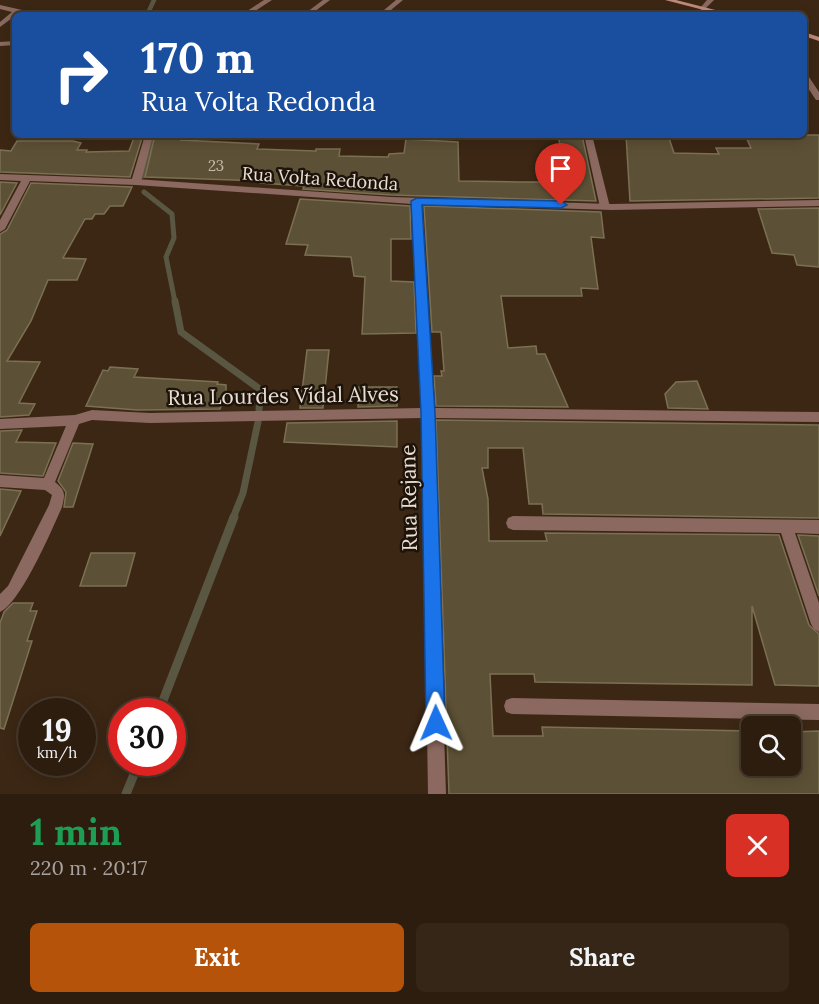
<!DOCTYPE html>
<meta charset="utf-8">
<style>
body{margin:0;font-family:Lora,serif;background:#352618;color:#f1f3f6;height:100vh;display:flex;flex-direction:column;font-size:22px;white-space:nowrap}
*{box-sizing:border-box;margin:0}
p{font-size:20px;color:#a7a29e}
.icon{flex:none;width:33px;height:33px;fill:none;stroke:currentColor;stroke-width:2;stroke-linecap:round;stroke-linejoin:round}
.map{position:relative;height:794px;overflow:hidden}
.side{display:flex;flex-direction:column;background:#2d1d0f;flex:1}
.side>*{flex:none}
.hud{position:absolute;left:12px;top:12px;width:795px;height:126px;border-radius:9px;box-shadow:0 3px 15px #0003,0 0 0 2px #483b2f;background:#1a4fa0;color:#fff;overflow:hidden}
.fabs{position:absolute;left:741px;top:716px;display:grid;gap:12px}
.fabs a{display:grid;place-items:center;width:60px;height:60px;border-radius:9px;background:#2d1d0f;box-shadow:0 3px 15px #0003,0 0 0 2px #483b2f;font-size:30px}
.speed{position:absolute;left:18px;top:698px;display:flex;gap:12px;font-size:30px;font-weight:700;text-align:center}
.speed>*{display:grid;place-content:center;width:78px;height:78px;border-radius:50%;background:#2d1d0f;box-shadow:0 3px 15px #0003,0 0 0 2px #483b2f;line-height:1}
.speed small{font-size:15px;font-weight:400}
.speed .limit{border:9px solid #d22;background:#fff;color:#111}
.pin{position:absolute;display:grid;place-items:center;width:51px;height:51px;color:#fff;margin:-62px -26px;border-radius:50% 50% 50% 0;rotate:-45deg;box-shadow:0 0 6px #0007}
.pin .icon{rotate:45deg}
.me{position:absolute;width:66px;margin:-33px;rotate:359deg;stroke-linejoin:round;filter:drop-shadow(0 0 4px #0008)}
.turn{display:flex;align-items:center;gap:21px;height:126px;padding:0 30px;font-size:27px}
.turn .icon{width:78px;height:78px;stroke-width:2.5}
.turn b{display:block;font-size:42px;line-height:51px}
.round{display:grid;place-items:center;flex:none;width:63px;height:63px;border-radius:9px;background:#352618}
.overview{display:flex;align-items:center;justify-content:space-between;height:102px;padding:0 30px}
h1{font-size:36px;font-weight:700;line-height:45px;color:#1e9e55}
.action{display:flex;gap:12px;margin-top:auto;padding:12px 30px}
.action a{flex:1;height:69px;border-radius:9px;background:#b45309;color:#fff;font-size:24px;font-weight:700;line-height:69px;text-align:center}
.action a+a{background:#352618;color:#f1f3f6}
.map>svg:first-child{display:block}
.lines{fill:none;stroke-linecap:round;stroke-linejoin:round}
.stream-far3{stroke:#595742;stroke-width:4.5}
.stream-far2{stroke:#595742;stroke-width:5}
.stream-far1{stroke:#595742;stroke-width:7}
.stream{stroke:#595742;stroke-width:9}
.building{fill:#5c5136;stroke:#7b7053;stroke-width:1.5}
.lane{fill:#8b6960;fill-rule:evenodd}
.street{fill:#8b6960;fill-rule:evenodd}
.secondary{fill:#c08a7c;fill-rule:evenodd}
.route{fill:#1a73e8;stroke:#114b97;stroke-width:1.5}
.labels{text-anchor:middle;stroke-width:5;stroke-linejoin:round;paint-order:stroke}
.far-number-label{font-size:15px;fill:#c8bbab}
.far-street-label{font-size:18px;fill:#ecded2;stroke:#1c130a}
.street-label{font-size:21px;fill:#ecded2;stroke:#1c130a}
</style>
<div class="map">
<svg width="819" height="794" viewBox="0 0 819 794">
<rect width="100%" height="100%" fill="#3c2714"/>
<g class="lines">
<!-- stream-far3 -->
<path class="stream-far3" d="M147 15 154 0"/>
<!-- stream-far2 -->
<path class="stream-far2" d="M143 176 152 135
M144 192 172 214 174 238 166 257 175 302"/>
<!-- stream-far1 -->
<path class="stream-far1" d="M175 301 181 332 261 390 259 409
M233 518 243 493 258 422"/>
<!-- stream -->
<path class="stream" d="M159 711 234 517
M126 794 139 762"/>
</g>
<!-- building -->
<path class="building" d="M135 135H143L130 177 0 172V150L11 151 17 141H73L81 143 77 150H87L86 152 129 151Z
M155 135H183L181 140 259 144 257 149 316 151V149H340L339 156 388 157 389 154 404 153 406 139 458 142 459 181 518 182H567L558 135H582L596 201 391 195 303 189 304 186 261 183 262 181 145 177Z
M626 135H668L674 153 719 154 716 148H751L745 135H819V198L630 201Z
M0 182 17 183 0 215Z
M31 183 132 187 123 206H110L104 214H95L92 219H85L63 258 86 259 77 280H48L31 321 7 361 40 362 19 403 35 404 29 415 0 417V234L7 230Z
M300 199 410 206 411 239H391V281L414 282 416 333 362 334 365 277 354 276 351 257 305 255 308 245 286 244Z
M424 206 601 212 604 238 591 237 598 289 581 288 582 296H501L508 348 536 346 537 354H545L568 407 436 406 434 376H442L441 371H444L441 332H432Z
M819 208V267L797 265 794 255 772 253 758 209Z
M307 350H329L323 408H300Z
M110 367 138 369 134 377 218 382 217 384 226 385V391L220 409 137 410 86 406 103 370 108 371Z
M697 381 708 409 668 408 665 394 676 382Z
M359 387H397V406L358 407Z
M436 420 819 425V518L543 514 542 504H529L523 448H488V468H482L488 499 489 541H547L545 533 779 535 809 625 819 634V686L775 685 752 606V685L535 682 534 674H490L493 736H543L542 727 752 731V765H790V732L819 731V794H449Z
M397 421V447L284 442 287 423Z
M22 430 16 442 56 443 43 476 0 473V431Z
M73 443 93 444 73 507H64L66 492 58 481Z
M0 489 21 491 0 536Z
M798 535 819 536V596Z
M91 553H135L126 586H80Z
M13 603H33L30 611H37L27 641H32L4 729 0 728V623L4 612Z"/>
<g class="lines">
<!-- lane -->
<path class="lane" d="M145 135H153L141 182 136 185 131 182Z
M584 135H592L610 207 608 209H602L600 207Z"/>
<!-- street -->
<path class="street" d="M264 0H272L249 15H241Z
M323 0H330L310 15H303Z
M396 0H403L385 15H378Z
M707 0H714L706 8 710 15H704L700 8Z
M0 5 31 12 125 13 128 15H26L19 13 0 27V22L12 12 0 9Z
M15 41V45L0 46V42Z
M804 74H807L819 92V100H816L804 82Z
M0 174 136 179 391 197 612 204 819 200V206L612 210 422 204 434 408 819 412V422L434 418 446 794H428L422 418 150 423 92 420 79 424 55 482C66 491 65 494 62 507 52 530 20 604 0 612V594L8 586 49 505 52 495 45 490 0 487V475L44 478 66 426 0 429V419L75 415 92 410 150 413 422 408 412 204 136 185 30 181 5 229 0 232V220L21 181 0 180Z
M513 516 819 520V534L795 533 819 603V632L814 629 811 624 781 533 513 530 508 528 506 523 508 518Z
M512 698 819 704V720L512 714 506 712 504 706 506 700Z"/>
<!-- secondary -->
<path class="secondary" d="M665 0H676L735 15H723Z
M804 32 819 37V41L804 36Z"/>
</g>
<!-- route -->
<path class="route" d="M417 198 561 201 567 205 561 208 422 205 435 413 445 723 442 729 436 732 429 729 426 723 421 413 411 201Z"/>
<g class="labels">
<!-- far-number labels -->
<g class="far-number-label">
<text x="216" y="171">23</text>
</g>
<!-- far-street labels -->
<g class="far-street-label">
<text transform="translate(320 179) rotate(4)" y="6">Rua Volta Redonda</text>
</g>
<!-- street labels -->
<g class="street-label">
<text transform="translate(283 396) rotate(-1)" y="7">Rua Lourdes Vídal Alves</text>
<text transform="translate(409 498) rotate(-91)" y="7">Rua Rejane</text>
</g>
</g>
</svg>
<div class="fabs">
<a><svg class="icon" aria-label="search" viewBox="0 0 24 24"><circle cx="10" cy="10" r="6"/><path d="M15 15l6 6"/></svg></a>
</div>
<div class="speed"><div>19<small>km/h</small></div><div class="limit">30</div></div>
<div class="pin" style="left:561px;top:205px;background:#d93025"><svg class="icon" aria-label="arrive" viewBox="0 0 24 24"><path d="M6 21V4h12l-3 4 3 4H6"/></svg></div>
<svg class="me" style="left:436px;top:723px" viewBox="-20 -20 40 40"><path d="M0-17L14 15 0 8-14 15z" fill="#1a73e8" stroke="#fff" stroke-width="4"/></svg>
<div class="hud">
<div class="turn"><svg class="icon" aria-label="right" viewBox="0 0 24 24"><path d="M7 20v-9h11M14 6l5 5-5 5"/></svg><div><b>170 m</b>Rua Volta Redonda</div></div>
</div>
</div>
<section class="side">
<div class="overview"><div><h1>1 min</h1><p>220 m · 20:17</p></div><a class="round" style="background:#d93025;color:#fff"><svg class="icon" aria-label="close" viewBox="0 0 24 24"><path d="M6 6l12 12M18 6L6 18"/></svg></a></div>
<div class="action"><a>Exit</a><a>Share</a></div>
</section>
